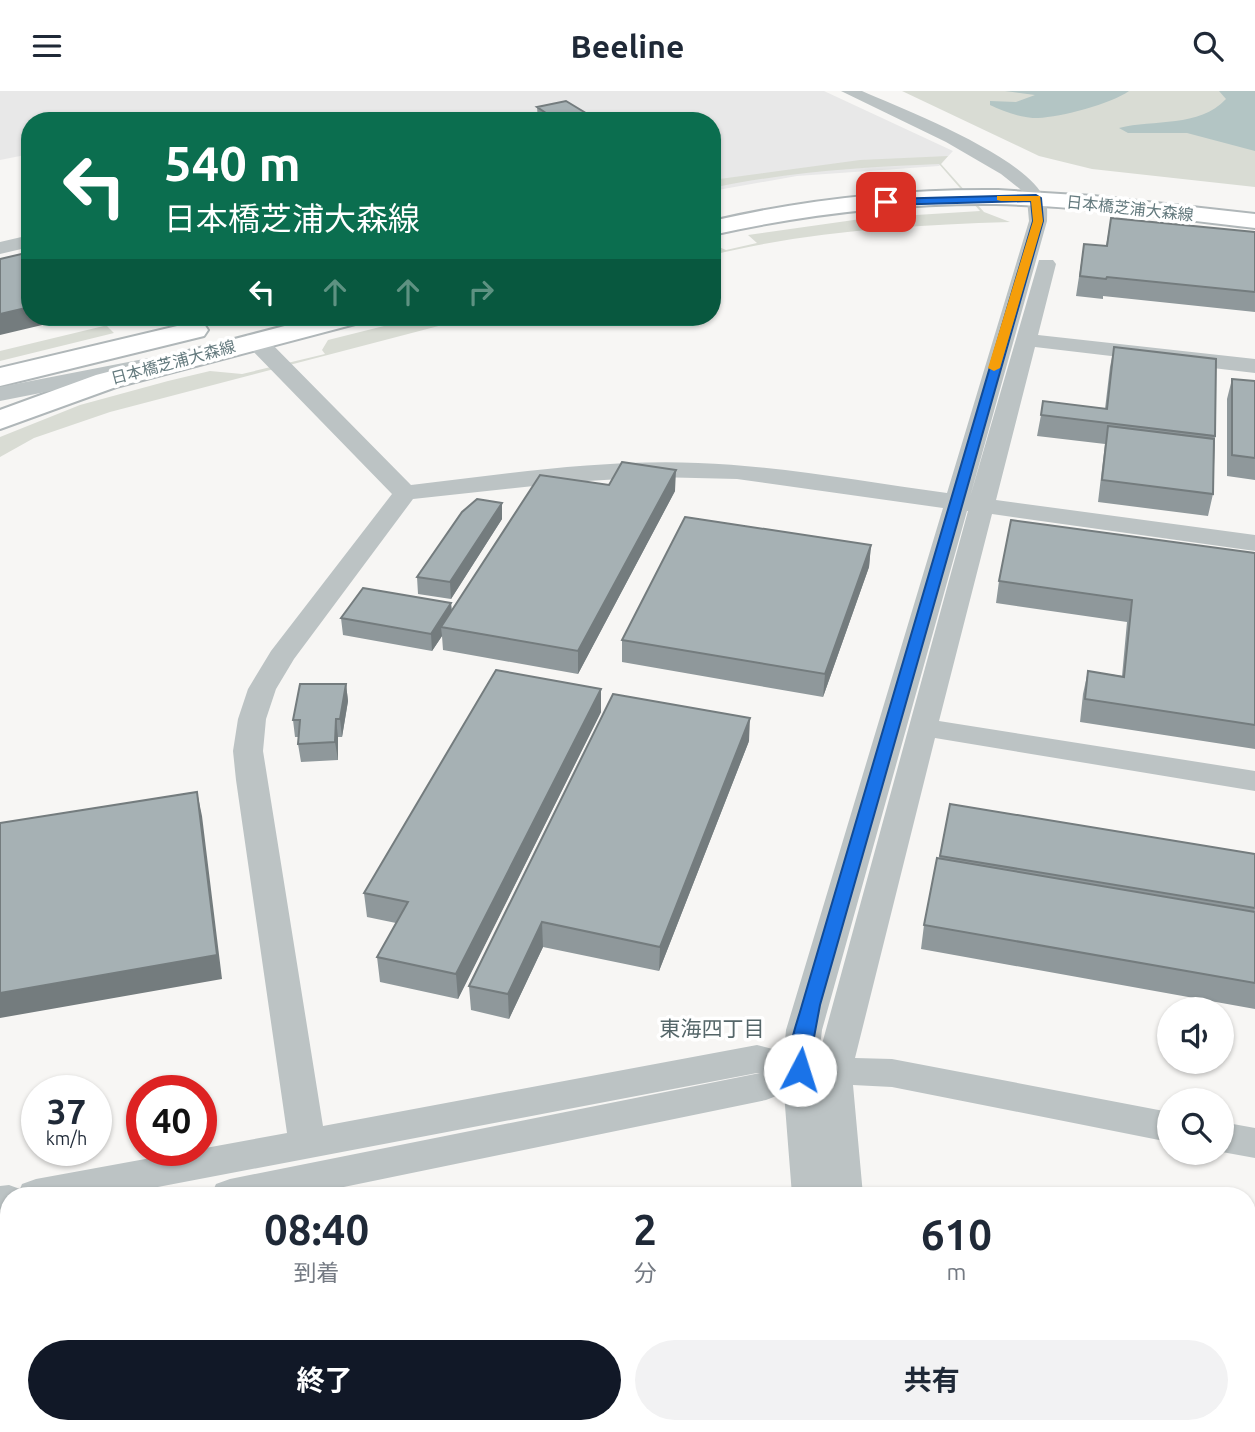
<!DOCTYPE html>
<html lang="ja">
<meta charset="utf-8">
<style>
body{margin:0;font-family:Ubuntu,"Noto Sans JP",sans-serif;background:#f2f2f3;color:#1f2937;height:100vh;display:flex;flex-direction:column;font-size:26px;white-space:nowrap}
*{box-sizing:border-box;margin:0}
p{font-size:23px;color:#747a83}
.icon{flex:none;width:38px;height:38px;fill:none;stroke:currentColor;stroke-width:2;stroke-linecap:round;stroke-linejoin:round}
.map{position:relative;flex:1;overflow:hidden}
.side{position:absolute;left:0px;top:1096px;width:1256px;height:247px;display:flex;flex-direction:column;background:#fff;border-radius:28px 28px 0 0;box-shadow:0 2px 5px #0004}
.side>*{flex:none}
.guide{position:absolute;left:21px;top:21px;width:700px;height:214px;border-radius:28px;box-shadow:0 2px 5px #0004;background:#0b6e4f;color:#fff;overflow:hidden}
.buttons{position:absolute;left:1157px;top:906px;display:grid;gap:14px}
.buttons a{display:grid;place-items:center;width:77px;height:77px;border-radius:50%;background:#fff;box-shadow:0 2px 5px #0004;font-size:35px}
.speed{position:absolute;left:21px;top:984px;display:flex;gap:14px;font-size:35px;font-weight:700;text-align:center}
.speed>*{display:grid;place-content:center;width:91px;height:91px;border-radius:50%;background:#fff;box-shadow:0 2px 5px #0004;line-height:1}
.speed small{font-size:18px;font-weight:400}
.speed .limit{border:10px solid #d22;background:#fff;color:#111}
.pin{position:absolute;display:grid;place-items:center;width:60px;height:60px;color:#fff;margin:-30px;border-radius:14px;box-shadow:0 4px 10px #0006}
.me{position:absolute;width:77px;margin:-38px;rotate:5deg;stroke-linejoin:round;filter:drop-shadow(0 0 5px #0008)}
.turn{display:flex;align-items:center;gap:24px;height:147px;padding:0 28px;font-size:32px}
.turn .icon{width:91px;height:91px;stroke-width:2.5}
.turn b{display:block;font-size:49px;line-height:60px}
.lanes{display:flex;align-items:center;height:66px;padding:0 28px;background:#0003;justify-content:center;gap:35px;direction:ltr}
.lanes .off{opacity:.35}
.eta{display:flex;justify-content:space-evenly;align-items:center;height:119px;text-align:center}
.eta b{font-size:42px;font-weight:700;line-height:49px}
.cta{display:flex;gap:14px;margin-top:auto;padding:14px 28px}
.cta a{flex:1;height:80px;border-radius:42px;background:#111827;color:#fff;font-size:28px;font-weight:700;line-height:80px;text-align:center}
.cta a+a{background:#f2f2f3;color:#1f2937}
header{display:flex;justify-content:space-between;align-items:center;height:91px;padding:0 28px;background:#fff;font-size:32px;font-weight:700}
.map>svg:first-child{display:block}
.built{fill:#e8e8e8}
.green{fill:#d9dcd4}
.water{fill:#b3c5c4}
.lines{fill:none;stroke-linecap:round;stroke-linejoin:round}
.major-casing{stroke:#b0b7b9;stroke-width:4}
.minor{fill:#bcc3c4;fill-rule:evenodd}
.major{fill:#fff;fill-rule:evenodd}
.wall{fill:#8f989b}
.shaded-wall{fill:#747c7e}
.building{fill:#a6b1b4;stroke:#747c7e;stroke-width:2}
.route{fill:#1a73e8;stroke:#114b97;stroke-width:2}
.slow{fill:#f59e0b}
.labels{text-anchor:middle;stroke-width:7;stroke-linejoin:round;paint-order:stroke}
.far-street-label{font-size:16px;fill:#647a7e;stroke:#fff}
.neighbourhood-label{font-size:21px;fill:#556669;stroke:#fff}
</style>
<header><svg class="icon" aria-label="menu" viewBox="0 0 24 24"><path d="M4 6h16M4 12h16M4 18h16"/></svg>Beeline<svg class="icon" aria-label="search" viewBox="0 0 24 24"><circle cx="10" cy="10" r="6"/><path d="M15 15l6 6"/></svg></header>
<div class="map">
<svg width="1255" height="1341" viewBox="0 0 1255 1341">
<rect width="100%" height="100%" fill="#f7f6f4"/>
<!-- built -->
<path class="built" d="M0 0H824L953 60 939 75 797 85 712 100V30H30V63L0 69Z"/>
<!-- green -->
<path class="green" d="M902 0H1255V96L1092 78 1039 65Z
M948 65 941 73 984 121 1010 131C909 134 810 140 712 164V153L726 159 757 152 748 144 868 127 980 120 939 73C863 76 787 81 712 97V89L860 69Z
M141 226H182L146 235 138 227 107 235 114 242 0 270V260Z
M420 226H473L110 321 34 347 0 366V346L80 314 168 290 210 280 242 283 325 263 322 259 328 249Z"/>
<!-- water -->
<path class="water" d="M1005 0H1129C1111 13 1061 26 1038 27 1022 27 1004 21 990 14V10L1016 11 1035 4Z
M1219 0H1255V60L1187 42H1128L1119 37C1154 28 1199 37 1226 8Z"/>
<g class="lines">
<defs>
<path id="major" d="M998 99 1093 105 1255 123V137C1169 127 1083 115 996 113 900 112 806 123 712 144V130C807 108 901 98 998 99Z
M319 226H362L359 232 116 296 0 338V319L96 284Z
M194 231 204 233 208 239 204 245 0 295V277Z"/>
</defs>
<!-- major casing -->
<use href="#major" class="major-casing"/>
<!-- minor -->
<path class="minor" d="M841 0H862C905 19 1028 66 1045 109 1048 115 1047 123 1047 130L970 406 1039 169H1053L1056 173 1038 244 1255 268V282L1035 256 996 409 1255 444V460L992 423 939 630 1255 680V700L935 647 855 967 892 968 1169 1021V1051L892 996 853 994 863 1104H792L784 1002 766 1009 305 1104H211L216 1093 230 1088 760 982H757L116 1104H9V1126L0 1127V1095L9 1094 20 1098 22 1093 36 1088 287 1042 236 689 233 660 238 628 248 598 271 560 392 403 247 254 244 249 247 244H263L411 394C506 383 602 368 698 372 781 375 865 391 947 402L1029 130 1027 108 1020 98 1001 83 946 51ZM654 386 737 388 943 417 786 939 784 961 757 954 323 1035 263 660 266 628 276 598 294 568 413 408 571 391ZM967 420H968L819 964 822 939Z
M30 144V156L0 163V151Z
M154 266 162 268 165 273 162 278 0 310V296Z
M1222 1031 1255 1037V1067L1222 1061Z
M9 1133V1165L0 1167V1135Z
M809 1334H889L890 1341H810Z"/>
<!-- major -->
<use href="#major" class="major"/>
</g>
<!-- wall -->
<path class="wall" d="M537 16 599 30H538Z
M1111 127 1255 141V221L1103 205V208L1076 205 1084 153 1106 155Z
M1114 256 1215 345 1213 403 1208 425 1098 411 1105 353 1037 345 1041 324 1105 318 1110 276Z
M1232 288 1255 290V389L1227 385V308Z
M609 394 675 400 578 583 443 559 442 545 432 560 343 544 341 527 451 512 452 520Z
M502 412V428L451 508 418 503 417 486Z
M871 454 869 476 823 606 622 571V549Z
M1255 462V658L1080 631 1083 603 1088 580 1122 585 1127 531 996 512 999 490Z
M346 593 348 610 342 646H338V669L301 671 298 653 299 646H295L293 629Z
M601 598V621L458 908 380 891 377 866 396 832 367 826 364 802Z
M749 650 659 880 543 856 509 928 471 919 469 895Z
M950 713 1255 763V918L921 858 924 834 939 768Z
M1248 1132 1255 1134V1341H1245L1211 1334H1248Z"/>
<!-- shaded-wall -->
<path class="shaded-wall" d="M30 216V226H76L0 244V223Z
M676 379 675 400 578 583V560Z
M502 412V428L451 508 450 491Z
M871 454 869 476 823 606 825 583Z
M451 512 452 529 441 536 442 545 432 560 431 543Z
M346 593 348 610 342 646 340 628Z
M601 598V621L458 908 456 883Z
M750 627 749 650 659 880 660 856Z
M336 628 338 646V669L335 651Z
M197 701 202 725 222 888 0 927V902Z
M542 831 543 856 509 928 508 903Z"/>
<!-- building -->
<path class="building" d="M566 10 599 30H558L537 16Z
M1111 127 1255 141V201L1107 186 1106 188 1080 185 1084 153 1107 155Z
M30 161V216L0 223V168Z
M1114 256 1216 268 1215 345 1041 324 1043 310 1107 318Z
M1232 288 1255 290V367L1232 364Z
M1108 335 1214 348 1213 403 1102 389Z
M622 371 676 379 578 560 441 536 540 384 609 394Z
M477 408 502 412 450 491 417 486 462 421Z
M685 426 871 454 825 583 622 549Z
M1011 429 1255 462V634L1085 608 1088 580 1124 586 1132 509 999 490Z
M363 497 451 512 431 543 341 527Z
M496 579 601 598 456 883 377 866 408 811 364 802Z
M300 593H346L340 628H336L335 651 298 653 300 629H293Z
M613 603 750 627 660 856 542 831 508 903 469 895Z
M197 701 217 864 0 902V732Z
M950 713 1255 763V817L940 765Z
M937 767 1255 821V892L924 834Z
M1248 1132 1255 1134V1317L1248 1316Z
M9 1315V1334H337L338 1341H0V1317Z
M373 1334H577L579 1341H374Z"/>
<!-- route -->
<path class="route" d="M1036 104 1041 107 1043 130 820 914 807 984 800 986 793 984C783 965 797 933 802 914L1033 130 1031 110 886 114 881 111 886 108Z"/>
<!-- slow -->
<path class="slow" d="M997 105H1040L1043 130 1000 277 994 280 988 277 1033 130 1031 110H1001L997 109Z"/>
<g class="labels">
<!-- far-street labels -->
<g class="far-street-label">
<text transform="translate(1130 117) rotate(6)" y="6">日本橋芝浦大森線</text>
<text transform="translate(173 271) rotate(-15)" y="6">日本橋芝浦大森線</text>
</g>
<!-- neighbourhood labels -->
<g class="neighbourhood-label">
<text x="712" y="945">東海四丁目</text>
</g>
</g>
</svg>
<div class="buttons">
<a><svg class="icon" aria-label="sound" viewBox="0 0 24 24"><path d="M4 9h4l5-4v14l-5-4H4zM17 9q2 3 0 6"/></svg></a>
<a><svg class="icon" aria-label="search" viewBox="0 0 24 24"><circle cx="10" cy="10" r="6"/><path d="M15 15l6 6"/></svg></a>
</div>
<div class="speed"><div>37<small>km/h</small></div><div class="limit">40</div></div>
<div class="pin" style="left:886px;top:111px;background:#d93025"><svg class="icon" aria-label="arrive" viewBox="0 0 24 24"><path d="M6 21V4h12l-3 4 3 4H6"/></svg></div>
<svg class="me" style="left:800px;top:979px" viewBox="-20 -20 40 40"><circle r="19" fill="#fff"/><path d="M0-13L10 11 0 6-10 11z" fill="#1a73e8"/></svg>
<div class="guide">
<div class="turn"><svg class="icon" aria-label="left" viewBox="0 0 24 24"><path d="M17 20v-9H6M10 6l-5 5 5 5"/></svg><div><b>540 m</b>日本橋芝浦大森線</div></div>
<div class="lanes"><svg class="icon" aria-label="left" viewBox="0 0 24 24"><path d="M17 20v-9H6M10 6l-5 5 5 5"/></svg><svg class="icon off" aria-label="ahead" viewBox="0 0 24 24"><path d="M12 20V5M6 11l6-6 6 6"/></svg><svg class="icon off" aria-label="ahead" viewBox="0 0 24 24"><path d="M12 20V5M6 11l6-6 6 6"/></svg><svg class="icon off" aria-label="right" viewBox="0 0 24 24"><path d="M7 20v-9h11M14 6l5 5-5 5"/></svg></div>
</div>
<section class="side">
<div class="eta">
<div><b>08:40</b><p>到着</p></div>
<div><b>2</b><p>分</p></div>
<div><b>610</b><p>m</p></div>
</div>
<div class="cta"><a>終了</a><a>共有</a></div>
</section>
</div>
